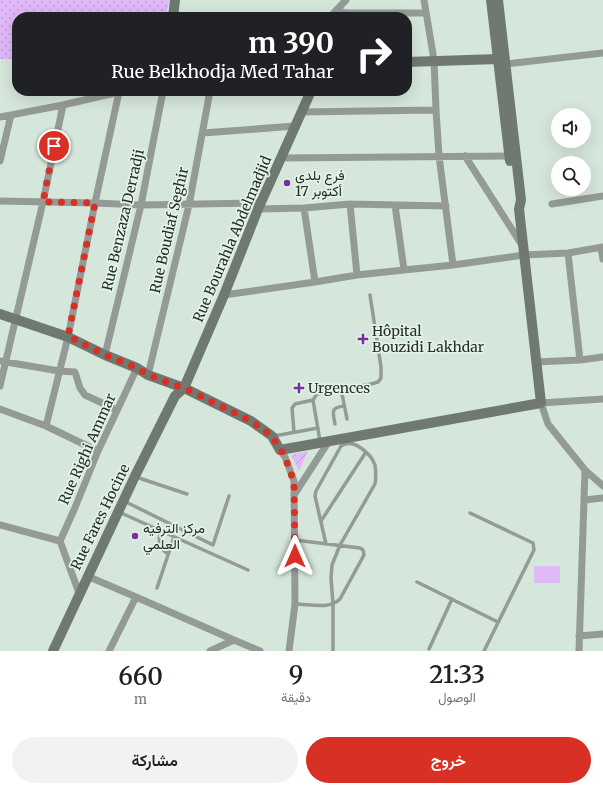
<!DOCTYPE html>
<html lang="ar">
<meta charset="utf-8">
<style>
body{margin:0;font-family:Merriweather,Vazirmatn,serif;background:#f2f2f2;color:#202124;direction:rtl;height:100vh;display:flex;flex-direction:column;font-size:15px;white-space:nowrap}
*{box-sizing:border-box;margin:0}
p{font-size:13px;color:#757577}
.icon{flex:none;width:22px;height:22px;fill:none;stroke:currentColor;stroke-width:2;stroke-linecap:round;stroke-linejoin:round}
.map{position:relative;height:651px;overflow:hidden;direction:ltr}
.panel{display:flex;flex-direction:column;background:#fff;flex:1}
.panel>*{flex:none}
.banner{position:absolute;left:12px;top:12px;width:400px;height:84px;border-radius:16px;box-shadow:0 4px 16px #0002;direction:rtl;background:#202124;color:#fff;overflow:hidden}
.buttons{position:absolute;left:551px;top:108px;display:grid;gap:8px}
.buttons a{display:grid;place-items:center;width:40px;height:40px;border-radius:50%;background:#fff;box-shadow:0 4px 16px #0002;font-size:20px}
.pin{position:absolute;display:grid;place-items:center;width:34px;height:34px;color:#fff;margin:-17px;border:2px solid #fff;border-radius:50%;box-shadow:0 1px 4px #0007}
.me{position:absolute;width:44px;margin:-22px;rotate:0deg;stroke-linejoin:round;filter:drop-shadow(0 0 3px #0008)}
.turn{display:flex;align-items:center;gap:14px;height:84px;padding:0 12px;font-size:18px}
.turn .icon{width:52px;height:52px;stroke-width:2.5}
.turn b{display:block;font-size:28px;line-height:34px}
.eta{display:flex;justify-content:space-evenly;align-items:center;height:68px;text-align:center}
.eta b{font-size:24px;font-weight:600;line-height:28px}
.primary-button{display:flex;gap:8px;margin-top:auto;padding:8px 12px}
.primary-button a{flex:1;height:46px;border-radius:24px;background:#d93025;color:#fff;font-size:16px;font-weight:600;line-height:46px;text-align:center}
.primary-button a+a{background:#f2f2f2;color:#202124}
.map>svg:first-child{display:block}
.grass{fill:#e0b9f8}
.park{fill:url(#park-dots)}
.garden{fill:url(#garden-furrows)}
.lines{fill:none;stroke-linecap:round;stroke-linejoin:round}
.lane{stroke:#949b96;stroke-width:3.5}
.street{stroke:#949b96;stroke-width:7}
.secondary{stroke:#6f7972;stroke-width:10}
.route{stroke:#d93025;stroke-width:7;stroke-dasharray:0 12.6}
.poi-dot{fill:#7a2ea0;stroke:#e2f3e8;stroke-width:1.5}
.labels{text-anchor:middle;stroke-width:3.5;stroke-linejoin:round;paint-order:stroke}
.poi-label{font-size:14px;fill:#262c28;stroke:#e2f3e8;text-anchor:start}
.street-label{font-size:14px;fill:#262c28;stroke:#e2f3e8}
</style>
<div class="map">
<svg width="603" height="651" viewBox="0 0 603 651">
<defs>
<pattern id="park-dots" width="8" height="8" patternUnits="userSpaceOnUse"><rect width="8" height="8" fill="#e0b9f8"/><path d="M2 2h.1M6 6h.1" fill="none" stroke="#c09fd5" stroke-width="1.8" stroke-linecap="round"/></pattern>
<pattern id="garden-furrows" width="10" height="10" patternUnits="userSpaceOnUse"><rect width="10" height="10" fill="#e0b9f8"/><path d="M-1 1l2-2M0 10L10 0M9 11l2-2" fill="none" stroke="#c09fd5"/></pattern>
</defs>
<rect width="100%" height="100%" fill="#d5e6db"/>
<!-- grass -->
<path class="grass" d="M534 566H560V583H534Z"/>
<!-- park -->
<path class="park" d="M0 0H169L166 17H17V59H0Z"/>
<!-- garden -->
<path class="garden" d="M308 451 299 471 291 455Z"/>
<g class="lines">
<!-- lane -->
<path class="lane" d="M341 389 347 419
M335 424C333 412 330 408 344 406
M294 432 292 408 295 404 313 400
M274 436 318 428
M320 441 313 400 317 394 371 384 378 382 381 378V367L370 295
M136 477 187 494
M124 501 213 545 229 496
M119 512 248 570
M470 513 533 543 534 550 484 651
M321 521 366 452
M160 530C159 542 157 547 168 554
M295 540 360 548 363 550 364 555 340 599C329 610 309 604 295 604
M326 544 315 496 316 491 341 446C353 437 371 454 375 465 376 472 376 478 375 484L340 545 332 565 331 578 333 604V651
M417 582 498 622
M157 588 174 537
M429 649 452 599"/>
<!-- street -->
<path class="street" d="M424 0 434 60 436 110
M337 10 345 13H426
M330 17 346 0
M506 64 603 53
M302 112 436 110 439 156 453 265 524 255 568 253 603 247
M0 117 63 105 119 92 127 91
M203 133 295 126
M465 156 522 245
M281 158 509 156
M0 161 11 115
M0 201 95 203 141 205 260 203
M552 204 603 196
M304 208 315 282 357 275 350 204
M258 209 304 208 350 204 446 206
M601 248 603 259
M568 253 580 360 603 357
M404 270 453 265
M357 275 404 270 395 205
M224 295 315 282
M105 355 141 205 163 91
M0 361 59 371 75 372 80 388 85 395 117 410
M536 362 580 360
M148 375 189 205 210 91
M0 386 43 202 63 105
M0 409 46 426 98 451
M46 426 68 337 95 203 119 92
M280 450 285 457 294 481 295 604 289 651
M585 470 603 486
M294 495 329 441
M584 500 603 498
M0 525 60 541 79 593
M60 541 74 510 98 451 137 368
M87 576 136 597 109 651
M136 597 234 640
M579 636 603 634
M210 651 234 640 260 651
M579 651 585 470 548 424 541 403 603 399"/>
<!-- secondary -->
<path class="secondary" d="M491 0 510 161
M173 17 175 0
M407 62 498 59
M0 314 68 337 105 355 137 368 148 375 184 388 251 421 272 436 280 450 541 403 519 209 521 200 498 0
M53 651 135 476 175 396 184 388 224 295 258 209 311 91"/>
</g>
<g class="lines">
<!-- route -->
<path class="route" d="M54 146 43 202 95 203 68 336 105 355 137 368 148 375 184 388 251 421 272 436 285 457 294 482 295 556"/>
</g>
<!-- markers -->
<g class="poi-dot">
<circle cx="287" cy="183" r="4"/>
<path d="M361 333h4v4h4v4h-4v4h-4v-4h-4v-4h4z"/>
<path d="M297 382h4v4h4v4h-4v4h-4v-4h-4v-4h4z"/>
<circle cx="135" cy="536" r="4"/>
</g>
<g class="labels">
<!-- poi labels -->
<g class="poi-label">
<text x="295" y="180">فرع بلدي<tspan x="295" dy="16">17 أكتوبر</tspan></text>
<text x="372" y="336">Hôpital<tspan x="372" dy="16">Bouzidi Lakhdar</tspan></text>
<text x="308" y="393">Urgences</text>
<text x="143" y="533">مركز الترفيه<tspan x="143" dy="16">العلمي</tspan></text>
</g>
<!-- street labels -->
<g class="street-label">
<text transform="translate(123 220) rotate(-77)" y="5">Rue Benzaza Derradji</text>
<text transform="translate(169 230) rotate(-77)" y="5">Rue Boudiaf Seghir</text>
<text transform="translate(232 239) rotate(-67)" y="5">Rue Bourahla Abdelmadjid</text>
<text transform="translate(87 449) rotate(-66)" y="5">Rue Righi Ammar</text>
<text transform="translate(100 517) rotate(-64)" y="5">Rue Fares Hocine</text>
</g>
</g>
</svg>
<div class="buttons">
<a><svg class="icon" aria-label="sound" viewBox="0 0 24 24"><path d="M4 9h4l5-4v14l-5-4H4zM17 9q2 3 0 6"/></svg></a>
<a><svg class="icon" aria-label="search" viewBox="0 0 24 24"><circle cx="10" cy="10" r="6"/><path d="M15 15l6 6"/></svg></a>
</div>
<div class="pin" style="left:54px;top:146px;background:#d93025"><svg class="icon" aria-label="arrive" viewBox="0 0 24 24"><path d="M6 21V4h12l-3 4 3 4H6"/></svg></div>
<svg class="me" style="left:295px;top:556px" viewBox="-20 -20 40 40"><path d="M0-17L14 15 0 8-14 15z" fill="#d93025" stroke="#fff" stroke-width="4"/></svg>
<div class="banner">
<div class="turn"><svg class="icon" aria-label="right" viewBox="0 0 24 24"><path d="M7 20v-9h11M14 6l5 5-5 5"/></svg><div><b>390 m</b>Rue Belkhodja Med Tahar</div></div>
</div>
</div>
<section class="panel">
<div class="eta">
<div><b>21:33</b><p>الوصول</p></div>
<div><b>9</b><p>دقيقة</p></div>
<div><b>660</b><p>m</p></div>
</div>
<div class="primary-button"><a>خروج</a><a>مشاركة</a></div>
</section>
